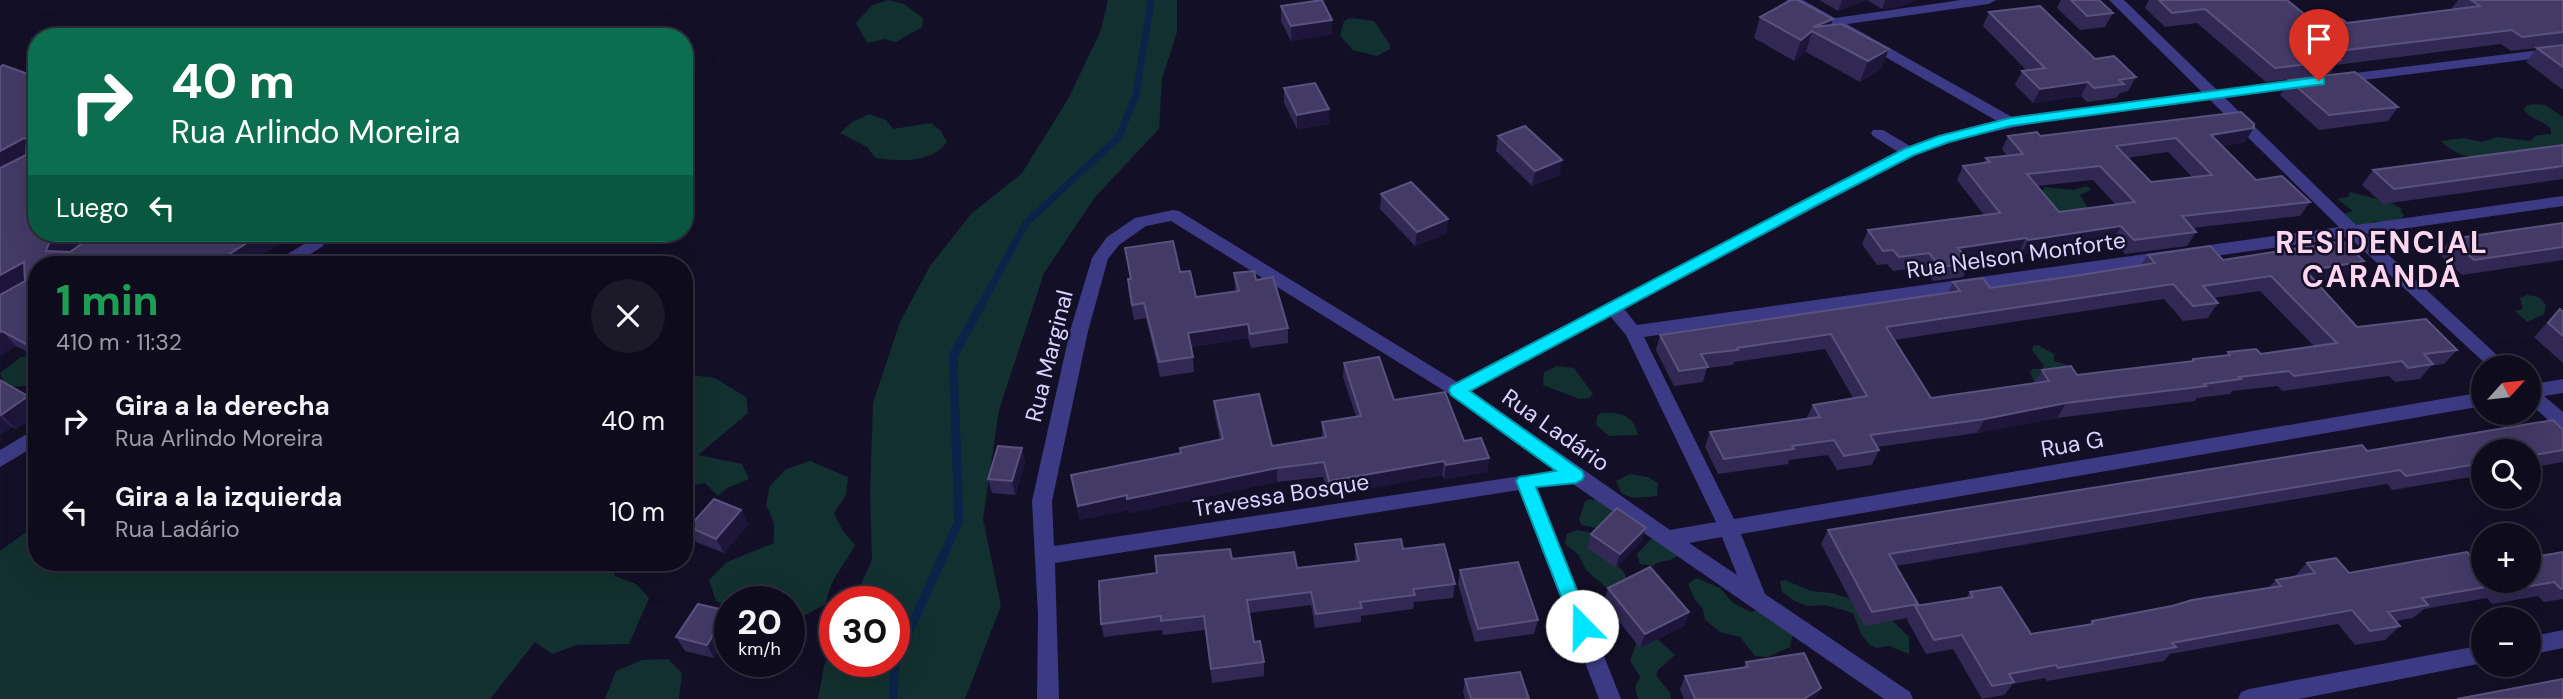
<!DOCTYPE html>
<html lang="es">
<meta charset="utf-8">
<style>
body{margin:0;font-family:"DM Sans",sans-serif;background:#1c1929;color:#f1f3f6;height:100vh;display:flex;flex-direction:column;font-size:26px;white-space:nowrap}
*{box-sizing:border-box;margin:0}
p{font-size:23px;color:#9b9ba3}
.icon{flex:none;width:38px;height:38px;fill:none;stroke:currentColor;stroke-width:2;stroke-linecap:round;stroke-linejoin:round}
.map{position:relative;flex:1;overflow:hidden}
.sheet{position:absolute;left:28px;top:256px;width:665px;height:315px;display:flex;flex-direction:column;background:#0e0b1c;border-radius:28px;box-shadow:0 7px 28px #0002,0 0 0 2px #2e2b3b}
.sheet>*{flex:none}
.guide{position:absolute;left:28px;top:28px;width:665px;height:214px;border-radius:28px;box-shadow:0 7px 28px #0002,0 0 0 2px #2e2b3b;background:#0b6e4f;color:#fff;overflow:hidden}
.needle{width:46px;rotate:63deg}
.tools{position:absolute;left:2471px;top:355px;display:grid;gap:14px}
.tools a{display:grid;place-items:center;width:70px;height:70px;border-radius:50%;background:#0e0b1c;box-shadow:0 7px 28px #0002,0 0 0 2px #2e2b3b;font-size:35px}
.speed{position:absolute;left:714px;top:586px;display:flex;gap:14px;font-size:35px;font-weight:700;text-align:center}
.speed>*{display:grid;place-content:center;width:91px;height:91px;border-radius:50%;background:#0e0b1c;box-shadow:0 7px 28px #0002,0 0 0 2px #2e2b3b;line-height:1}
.speed small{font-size:18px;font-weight:400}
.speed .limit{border:10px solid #d22;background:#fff;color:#111}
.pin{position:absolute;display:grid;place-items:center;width:60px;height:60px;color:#fff;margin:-72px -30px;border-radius:50% 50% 50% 0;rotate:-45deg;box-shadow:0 0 7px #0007}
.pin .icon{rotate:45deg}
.me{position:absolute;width:77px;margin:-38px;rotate:338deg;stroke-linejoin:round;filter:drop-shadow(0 0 5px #0008)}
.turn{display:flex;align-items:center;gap:24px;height:147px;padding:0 28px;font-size:32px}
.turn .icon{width:91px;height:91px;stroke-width:2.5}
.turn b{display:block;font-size:49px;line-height:60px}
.then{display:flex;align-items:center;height:66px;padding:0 28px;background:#0003;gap:14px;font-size:26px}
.round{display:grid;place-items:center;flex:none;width:74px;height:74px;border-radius:37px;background:#1c1929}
.headline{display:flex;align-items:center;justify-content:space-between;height:119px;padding:0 28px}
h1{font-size:42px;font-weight:800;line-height:52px;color:#1e9e55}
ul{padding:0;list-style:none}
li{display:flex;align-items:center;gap:21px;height:91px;padding:0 28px}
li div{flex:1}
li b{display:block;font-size:26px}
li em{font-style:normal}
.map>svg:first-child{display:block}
.green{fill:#12302f}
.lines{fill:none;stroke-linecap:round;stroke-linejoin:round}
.stream-far1{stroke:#0c2248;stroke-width:7}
.stream{stroke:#0c2248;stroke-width:9}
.minor{fill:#3d3a85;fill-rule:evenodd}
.wall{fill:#312854;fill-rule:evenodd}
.shaded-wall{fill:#1d163a}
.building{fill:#433a66;stroke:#5a527e;stroke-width:2;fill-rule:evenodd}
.route{fill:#00e5ff;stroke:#0095a6;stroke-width:2}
.labels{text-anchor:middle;stroke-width:5;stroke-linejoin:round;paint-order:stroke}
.street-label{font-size:23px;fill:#d9d4ff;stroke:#130f26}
.district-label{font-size:30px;font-weight:bold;letter-spacing:2px;fill:#ffd6f0;stroke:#130f26}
</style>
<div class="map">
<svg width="2563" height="699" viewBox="0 0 2563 699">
<rect width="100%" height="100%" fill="#130f26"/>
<!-- green -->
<path class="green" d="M889 0 904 4 923 18 922 27 896 42 885 39 867 43 856 23 872 5Z
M1108 0H1177V32L1162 79 1159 129 1095 197 1044 273 999 410 983 519 1001 606 965 699H818L824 666 835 643V662H894V602H853L872 560 870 494 873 403 900 322 930 266 971 214 1022 173 1068 99 1101 30Z
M1350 18 1374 21 1390 45V49L1377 56 1353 50 1340 36 1344 21Z
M2533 104 2545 105 2563 117V152C2549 152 2538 151 2524 150 2517 149 2510 155 2503 156 2482 161 2456 158 2441 141L2464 138 2482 142 2497 137 2530 141 2537 135 2551 134V129C2543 120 2531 120 2524 110L2526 106Z
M869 114 886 120 893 129 931 123 941 131 947 142C930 164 901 161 876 158L867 147 840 133 852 122Z
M2085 186 2090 188 2089 191 2080 195 2088 208 2080 214 2054 211 2041 192 2045 187 2074 190Z
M2350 192 2389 202 2404 210H2400L2404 215 2400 222 2385 227 2376 221 2359 228 2342 214 2353 211 2337 199 2348 197Z
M2527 295 2539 297 2546 305 2544 314 2527 322 2515 311 2523 309 2520 298Z
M2038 345 2054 354V361L2071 366 2076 374 2035 384 2030 372 2032 369H2042L2044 366 2032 350 2033 346Z
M33 356 37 357V380L24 386 6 387 0 373 21 357Z
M1557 366 1574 368 1593 394 1589 398 1579 399 1543 385 1544 372Z
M684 374 715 378 746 397 748 413 698 455 742 464 749 479 727 488 718 496 705 483 684 487Z
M1601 413C1620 412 1634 415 1638 435L1609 436 1596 425 1597 416Z
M810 461 848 477 846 495 834 513 843 531 855 545C843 568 830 578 826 604L789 624V602H730V608L716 601 709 580 727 562 774 543V523L766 505 770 486 786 469Z
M1630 474 1648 477 1658 483 1657 496 1634 498 1622 494 1616 481Z
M1590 499C1599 501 1610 502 1612 513L1600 529 1582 525 1579 520 1585 501Z
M37 524V562H610L615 576 636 584 649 598 629 644 577 645 552 654 535 642 490 699H0V551Z
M1577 530 1589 532 1625 574 1627 579 1609 590 1586 570 1579 555 1565 544 1567 534Z
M1651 539H1657L1678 555C1671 563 1660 559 1653 566L1640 564 1637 554Z
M1696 578 1720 588 1733 603 1751 612 1761 608 1794 626 1790 647 1768 657 1755 656 1740 637 1720 632 1705 620 1703 609 1695 600 1688 584Z
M1785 580 1811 591 1831 593 1872 605 1890 618 1909 637V654L1889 646 1877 648 1870 645 1861 634 1853 613 1825 605 1807 606 1793 600 1782 592 1780 581Z
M1655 637 1675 655 1658 670 1656 675 1670 693 1671 699H1638L1635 687 1640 677 1630 661 1637 641Z
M668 659 682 673 679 699H605L616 671 642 660Z"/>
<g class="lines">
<!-- stream-far1 -->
<path class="stream-far1" d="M979 309 1026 223 1119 137 1136 95 1151 0"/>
<!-- stream -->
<path class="stream" d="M893 699 895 662 959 521 953 356 980 307"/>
<!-- minor -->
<path class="minor" d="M1786 0H1803L1835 18 1961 0H1996L1989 4 1847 24 2012 117 2202 92 2109 0H2124L2217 90 2313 79 2315 82 2313 85 2308 86 2225 98 2356 225 2563 196V206L2366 234 2511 368H2490L2349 237 1644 337 1734 519 2483 392V406L1741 534 1765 594 1910 692 1913 699H1884L1573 484 1537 487 1621 699H1599L1519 490 1055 563 1059 699H1037L1038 615 1032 501 1070 331 1092 258 1107 237 1135 218 1173 210 1179 211 1457 382 1898 152 1873 136 1871 133 1873 130H1883L1910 146 1997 121ZM2210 100 2339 227 1637 325 1624 309 1914 155C2009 120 2110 113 2210 100ZM1171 221 1451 395 1555 471 1054 546 1052 501 1088 331 1108 259 1119 245 1146 226ZM1610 316 1626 335 1716 522 1670 530 1471 391ZM1722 537 1737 575 1689 543Z
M2563 47V55L2339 83 2332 79 2339 75Z
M317 236 323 238 325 242 323 246 295 264H276L278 260Z
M2563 379V393L2544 396 2563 412V430L2557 428 2529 403V385Z
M37 428V445L0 467V450Z
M2563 630V648L2529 655V637Z
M2483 645V663L2299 699H2238L2241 692 2249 689Z"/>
</g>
<!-- wall -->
<path class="wall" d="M1819 0H1866L1838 11Z
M1867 0H1915L1902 6 1882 9Z
M2061 0H2099L2113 13 2105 27 2080 30 2057 8Z
M2149 0H2287L2314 22 2347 23 2454 10 2452 8 2458 0H2563V45L2511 51 2501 44 2336 65 2330 74 2266 82 2197 23 2165 27 2145 8Z
M1281 6 1332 34 1291 41 1281 21Z
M1989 12 2095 59 2136 77 2128 91 2120 93 2116 98 2087 102 2081 96 2033 103 2015 85 2022 71H2027L1983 26Z
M1760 17 1833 19 1831 25 1881 69 1860 82 1806 52 1794 61 1754 38Z
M2563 45V90L2526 62 2537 48Z
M0 67 37 78V233H296L247 264H37V357L16 346 0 356Z
M2289 80 2398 107 2388 121 2319 130 2280 95Z
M1284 88 1329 124 1297 129 1284 103Z
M2241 112 2245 142 2222 146 2256 180 2310 202 2300 216 2192 228 2196 232 2187 246 2125 254 2113 240 2021 254 2019 252 1967 260 1970 263 1963 277 1933 281 1922 267 1893 271 1887 264 1877 265 1862 244 1868 230 1984 215 1957 180 1963 166 1984 163 1986 158 2007 156 2002 149 2008 136H2040ZM2168 152 2192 177 2151 182 2127 158ZM2093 180 2116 205 2059 212 2037 186Z
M1498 136 1560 175 1532 186 1496 151Z
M2563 145V179L2383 204 2362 185 2373 170Z
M1381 194 1448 219 1446 234 1415 246 1380 209Z
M2563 223V260L2462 275 2439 254 2451 239Z
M1125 248 1180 272 1196 297 1235 292 1234 273 1256 280 1288 328V343L1251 348 1248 338 1191 347 1193 357 1194 372 1160 377 1146 318 1134 320 1129 294 1128 279H1130Z
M2148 255 2223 260 2353 276 2316 282 2357 327 2457 350 2444 364 2431 366 2420 379 2395 382 2389 376 2282 391 2278 386 2232 391 2230 394 2197 398 2195 401 2057 418 1977 433 1877 447 1879 450 1872 465 1837 470 1828 455 1789 460 1788 464 1718 474 1705 447 1710 432 1806 419 1813 405 1853 398 1825 349 1734 362 1733 365 1707 368 1703 382 1674 386 1656 350 1660 335 1948 293 1953 282 1990 288 2081 275 2141 265ZM2260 291 2314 346 2261 354 2228 352 2226 355 2193 359 2192 361 2077 375 2042 370 2034 383 1931 398 1894 340 2164 299 2183 321 2208 318 2218 303 2213 298Z
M2560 309 2563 312V363L2534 337Z
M1344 363 1394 400 1464 441 1489 458 1487 472 1444 479 1442 475 1329 496 1323 477 1277 482 1129 513V510L1080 520 1071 475 1180 453V448L1220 440 1215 415 1214 401 1272 446 1322 438V422L1356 416 1343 377Z
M0 380 37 405V415L16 429 12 427 0 435Z
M2563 430V462L2529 468V452H2483V475L2392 490 2387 484 1896 566 1918 604 1917 606 1966 598 1970 592 2031 634 2089 624 2092 621 2268 588 2276 580 2294 577 2307 563 2349 573 2483 581 2563 552V599L2544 602 2538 596 2492 604 2487 598 2424 609 2413 618 2396 621 2400 626 2385 640 2355 645 2338 624 2170 654 2164 661 2047 681 2045 678 2013 684 2004 695 1982 699 1953 649 1926 654 1907 620 1908 618 1864 626 1821 544 1828 530 2367 451Z
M1022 448 1025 463 1015 495 992 493 988 479Z
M741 510 748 524 724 553 696 542 689 527Z
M1591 534 1641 542 1616 568 1587 548Z
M1355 544 1403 549 1455 584 1453 598 1414 602 1413 609 1361 616V622L1315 628 1311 605 1249 613 1254 642 1264 662V676L1212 683 1205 630 1163 635 1162 630 1104 637 1101 624 1157 573 1232 559 1297 568 1355 561Z
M1460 570 1538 620 1534 634 1475 642 1458 584Z
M1608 588 1689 612 1684 626 1640 648 1604 602Z
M698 604 714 658 685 651 676 637Z
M1746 662 1821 688 1815 699H1684L1680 689 1685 676 1743 668Z
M1465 679 1529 699H1465L1463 692Z"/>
<!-- shaded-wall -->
<path class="shaded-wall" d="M1842 0H1866L1838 11Z
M1885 0H1915L1902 6 1882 9Z
M1833 19 1826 39 1812 31 1806 52 1794 61 1801 40 1813 27Z
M1332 20V34L1291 41V26Z
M1889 49 1881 69 1860 82 1868 61Z
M2088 82 2081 96 2033 103 2040 89Z
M1329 109V124L1297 129V115Z
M2254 128 2245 142 2203 149 2211 135Z
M24 138 36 153 0 172V151Z
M1562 160 1560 175 1532 186 1535 171Z
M1448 219 1446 234 1415 246 1417 232Z
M2121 226 2113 240 2021 254 2028 240Z
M66 233H103L62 258 46 251 49 243Z
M263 233H296L247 264H213Z
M2026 238 2019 252 1951 262 1958 248Z
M2364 261 2353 276 2295 285 2306 271Z
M24 262 37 276 0 298V275Z
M1248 324V338L1189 347 1188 333Z
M2 331 16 346 0 356V332Z
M28 396 37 405V415L16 429 1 415Z
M2066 403 2057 418 1977 433 1985 419Z
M0 416 12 427 0 435Z
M1022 448 1025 463 1015 495 1012 481Z
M1489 458 1487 472 1444 479 1446 465Z
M1444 461 1442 475 1329 496V481Z
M1277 468V482L1129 513 1127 499Z
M1127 495 1129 510 1080 520 1078 506Z
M741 510 748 524 724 553 716 539Z
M1646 528 1641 542 1616 568 1620 554Z
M728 611 730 615V633L714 658 707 645Z
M1689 612 1684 626 1640 648 1645 634Z
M1821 688 1815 699H1804Z"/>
<!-- building -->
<path class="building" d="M1322 0 1332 20 1291 26 1281 6Z
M1791 0H1798L1833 19 1813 27 1842 24 1889 49 1868 61 1812 31 1801 40 1760 17Z
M2071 0H2099L2113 13 2087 16Z
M2159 0H2287L2314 22 2342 19 2347 23 2480 6 2471 0H2563V32L2522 37 2512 30 2330 52 2340 60 2275 68 2205 9 2172 13Z
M2040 6 2095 59 2114 56 2136 77 2119 80 2124 84 2094 88 2088 82 2040 89 2022 71 2045 68 1989 12Z
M2563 45V67L2537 48Z
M3 65 36 77 30 80 37 83V233H66L49 243 46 251 70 252 97 233H263L213 264H37V350L2 331 0 332V295L25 281 24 262 0 275V168L26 155 27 139 24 138 0 151V67Z
M2355 72 2398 107 2329 115 2289 80Z
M1315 83 1329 109 1297 115 1284 88Z
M2241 112 2254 124V128L2211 135 2256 180 2282 176 2310 202 2182 216 2196 232 2134 240 2121 226 2028 240 2026 238 1958 248 1970 263 1940 267 1929 253 1899 257 1893 250 1883 251 1868 230 2000 213 1963 166 1990 162 1986 158 2023 154 2008 136 2037 132 2040 136ZM2176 138 2212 175 2151 182 2116 146ZM2100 166 2135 202 2059 212 2027 174Z
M1525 126 1562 160 1535 171 1498 136Z
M2563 145V166L2394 189 2373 170Z
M1411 182 1448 219 1417 232 1381 194Z
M2563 223V247L2474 260 2451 239Z
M1173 241 1180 272 1190 271 1196 297 1239 291 1234 273 1254 271 1256 280 1273 277 1288 328 1250 334 1248 324 1188 333 1193 357 1159 362 1144 303 1132 305 1128 279H1131L1125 248Z
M2343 241 2364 261 2306 271 2357 327 2426 319 2457 350 2424 354 2433 364 2408 368 2402 361 2294 376 2289 371 2239 377 2241 379 2204 384 2206 386 2066 403 1985 419 1870 435 1879 450 1844 456 1834 440 1792 446 1794 449 1724 459 1710 432 1820 417 1813 405 1867 396 1831 334 1737 348 1738 350 1701 354 1708 367 1679 371 1660 335 1960 291 1953 282 1983 278 1990 288 2081 275 2155 263 2148 255 2210 246 2223 260ZM2271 276 2337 343 2261 354 2256 349 2228 352 2230 355 2193 359 2194 361 2077 375 2071 366 2042 370 2049 381 1931 398 1886 327 2173 284 2193 306 2218 303 2203 286Z
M2560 309 2563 312V336L2548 323Z
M1379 357 1394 400 1445 392 1464 441 1481 438 1489 458 1446 465 1444 461 1329 481 1324 462 1277 468 1127 499V495L1078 506 1071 475 1181 453 1180 448 1223 439 1214 401 1259 394 1272 446 1326 437 1322 422 1361 416 1344 363Z
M0 380 28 396 1 415 0 414Z
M2553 420 2563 430V450L2529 456V452H2483V463L2406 476 2400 470 1889 554 1918 604 1872 612 1828 530 2362 445 2367 451Z
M998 446 1022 448 1012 481 988 479Z
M714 499 741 510 716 539 689 527Z
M1617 508 1646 528 1620 554 1591 534Z
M1401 539 1403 549 1444 544 1455 584 1413 589 1415 595 1360 602 1362 608 1316 614 1311 592 1247 600 1254 642 1260 641 1264 662 1211 669 1204 616 1161 621V616L1101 624 1099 581 1157 573 1155 556 1230 549 1232 559 1294 552 1297 568 1359 561 1355 544Z
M2467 552 2474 560 2483 558V581H2529V558L2563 552V588L2561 589 2554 582 2508 590 2503 584 2422 598 2428 605 2388 612 2400 626 2370 631 2352 610 2172 643 2176 647 2058 668 2056 665 2009 674 2014 682 1992 686 1962 635 1934 640 1915 606 1973 597 1970 592 2001 587 2031 634 2093 624 2092 621 2172 606 2192 600 2281 586 2276 580 2315 573 2307 563 2336 558 2349 573Z
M1518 562 1538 620 1478 629 1460 570Z
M1650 567 1689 612 1645 634 1608 588Z
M698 604 728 611 707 645 676 637Z
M1804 653 1821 688 1804 699H1695L1685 676 1748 667 1746 662Z
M1520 672 1529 699H1471L1465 679Z
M2563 679V699H2457Z"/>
<!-- route -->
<path class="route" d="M2319 77 2324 78V84L2010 126 1949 142 1914 155 1815 206 1470 391 1582 471 1584 476 1582 480 1576 483 1536 487 1591 626 1588 632 1582 635 1575 632 1516 481 1519 477 1556 471 1451 395 1449 390 1451 386 1805 200 1904 149 1939 136 2010 118Z"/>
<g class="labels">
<!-- street labels -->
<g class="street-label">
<text transform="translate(2016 255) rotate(-8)" y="8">Rua Nelson Monforte</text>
<text transform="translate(1049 356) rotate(-76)" y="8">Rua Marginal</text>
<text transform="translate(1556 430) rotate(35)" y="8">Rua Ladário</text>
<text transform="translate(2072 444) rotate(-10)" y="8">Rua G</text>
<text transform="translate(1281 495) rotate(-9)" y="8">Travessa Bosque</text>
</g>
<!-- district labels -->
<g class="district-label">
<text x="2382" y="253">RESIDENCIAL<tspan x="2382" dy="34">CARANDÁ</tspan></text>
</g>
</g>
</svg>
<div class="tools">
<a><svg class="needle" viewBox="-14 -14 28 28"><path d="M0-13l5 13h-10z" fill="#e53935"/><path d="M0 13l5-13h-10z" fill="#9b9ba3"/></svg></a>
<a><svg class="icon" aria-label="search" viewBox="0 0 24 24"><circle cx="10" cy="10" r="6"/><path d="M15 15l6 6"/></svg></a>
<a>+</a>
<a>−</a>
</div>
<div class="speed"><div>20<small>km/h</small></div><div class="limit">30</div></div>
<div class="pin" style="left:2319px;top:81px;background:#d93025"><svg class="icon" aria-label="arrive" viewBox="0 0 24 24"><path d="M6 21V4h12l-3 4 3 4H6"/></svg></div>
<svg class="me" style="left:1582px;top:626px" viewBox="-20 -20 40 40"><circle r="19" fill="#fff"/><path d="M0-13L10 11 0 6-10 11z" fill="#00e5ff"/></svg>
<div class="guide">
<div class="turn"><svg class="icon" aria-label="right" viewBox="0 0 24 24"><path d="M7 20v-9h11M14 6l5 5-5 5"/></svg><div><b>40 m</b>Rua Arlindo Moreira</div></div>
<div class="then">Luego<svg class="icon" aria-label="left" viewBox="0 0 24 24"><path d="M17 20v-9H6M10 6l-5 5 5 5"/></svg></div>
</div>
<section class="sheet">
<div class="headline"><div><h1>1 min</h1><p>410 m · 11:32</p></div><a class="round"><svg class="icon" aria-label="close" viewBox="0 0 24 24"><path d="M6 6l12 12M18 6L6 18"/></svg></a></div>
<ul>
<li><svg class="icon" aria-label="right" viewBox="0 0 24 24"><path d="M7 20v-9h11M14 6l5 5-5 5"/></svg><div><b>Gira a la derecha</b><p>Rua Arlindo Moreira</p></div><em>40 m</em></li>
<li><svg class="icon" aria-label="left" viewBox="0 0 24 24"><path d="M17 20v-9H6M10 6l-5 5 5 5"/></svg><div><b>Gira a la izquierda</b><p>Rua Ladário</p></div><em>10 m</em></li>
</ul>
</section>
</div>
